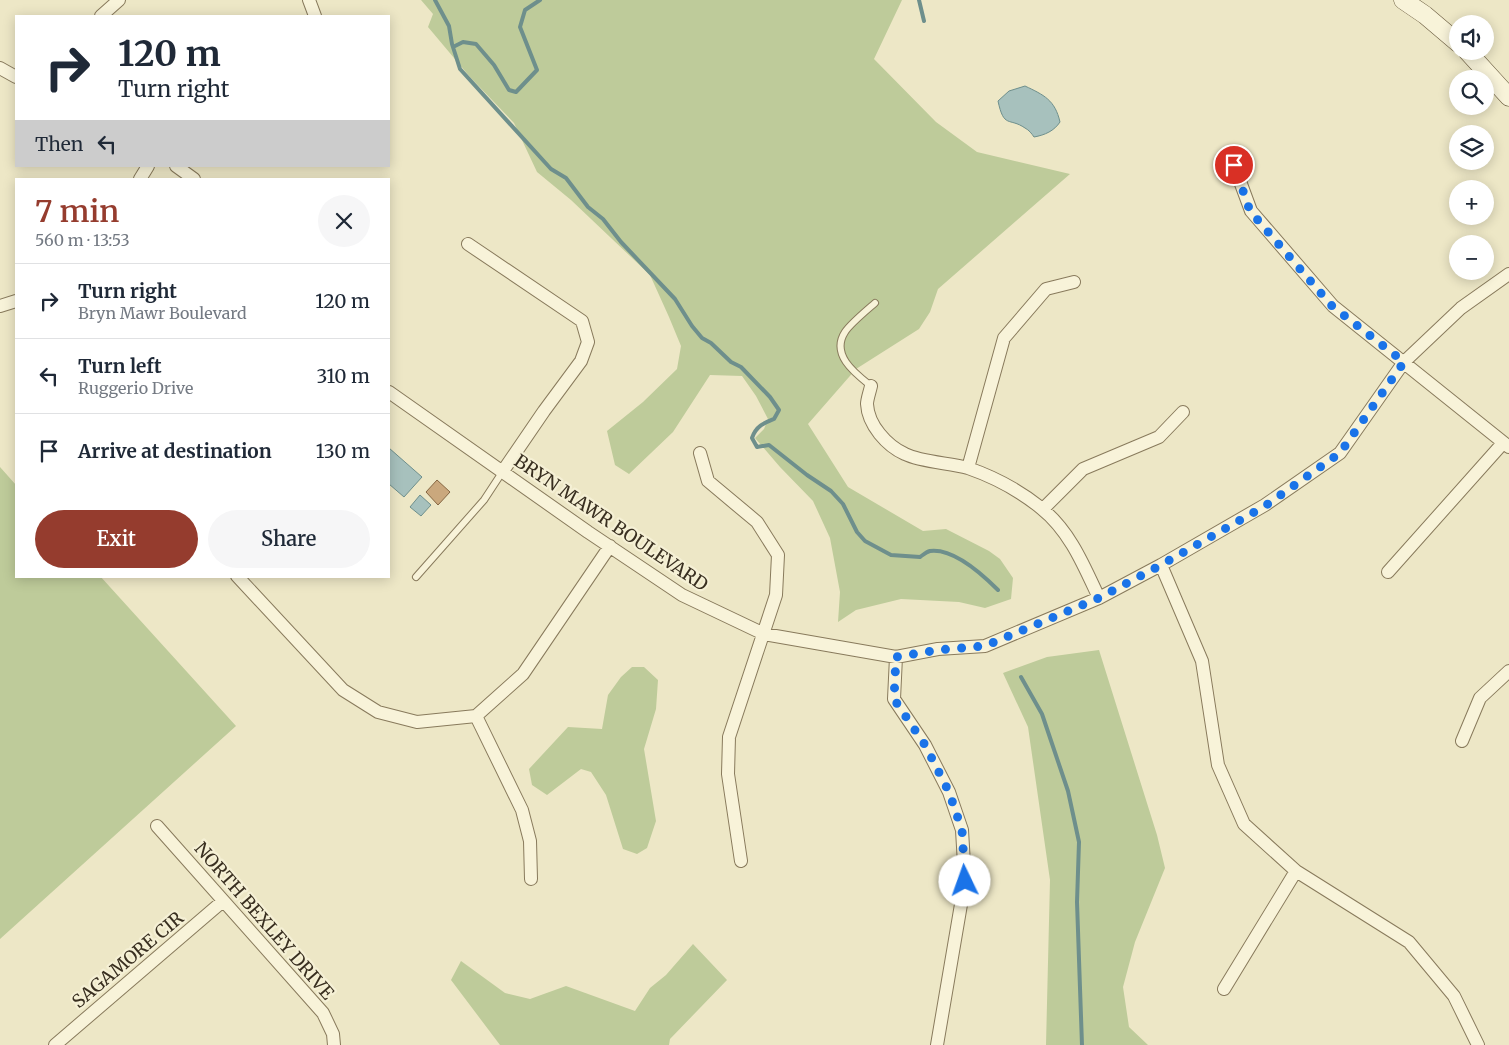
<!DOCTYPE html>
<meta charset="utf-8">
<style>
body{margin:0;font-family:Merriweather,serif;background:#f6f6f7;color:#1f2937;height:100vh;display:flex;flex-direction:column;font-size:19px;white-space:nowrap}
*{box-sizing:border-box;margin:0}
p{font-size:16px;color:#747a83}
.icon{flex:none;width:28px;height:28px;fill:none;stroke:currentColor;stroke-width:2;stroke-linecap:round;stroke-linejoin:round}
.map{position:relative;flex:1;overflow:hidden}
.panel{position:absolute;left:15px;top:178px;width:375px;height:400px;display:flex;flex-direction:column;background:#fff;border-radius:0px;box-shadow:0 2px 12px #0003}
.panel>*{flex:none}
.banner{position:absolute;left:15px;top:15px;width:375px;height:152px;border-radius:0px;box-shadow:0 2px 12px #0003;background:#fff;color:#1f2937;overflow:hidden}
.controls{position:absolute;left:1449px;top:15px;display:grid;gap:10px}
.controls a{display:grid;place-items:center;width:45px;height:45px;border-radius:50%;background:#fff;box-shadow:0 2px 12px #0003;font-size:25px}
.pin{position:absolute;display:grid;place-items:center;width:42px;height:42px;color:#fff;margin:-21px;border:2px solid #fff;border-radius:50%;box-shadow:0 1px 5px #0007}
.me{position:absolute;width:55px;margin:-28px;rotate:357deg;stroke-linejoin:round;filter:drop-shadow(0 0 4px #0008)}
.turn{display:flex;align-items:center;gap:18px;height:105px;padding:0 20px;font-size:22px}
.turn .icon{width:65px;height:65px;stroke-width:2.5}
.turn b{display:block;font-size:35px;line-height:42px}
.then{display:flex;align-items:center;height:48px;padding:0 20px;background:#0003;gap:10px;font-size:19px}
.round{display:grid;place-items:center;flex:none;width:52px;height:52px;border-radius:26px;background:#f6f6f7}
.summary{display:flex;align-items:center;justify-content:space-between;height:85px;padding:0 20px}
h1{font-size:30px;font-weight:600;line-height:38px;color:#953c2e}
.primary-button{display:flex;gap:10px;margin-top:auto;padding:10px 20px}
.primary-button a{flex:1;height:58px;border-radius:30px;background:#953c2e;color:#fff;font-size:20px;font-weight:600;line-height:58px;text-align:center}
.primary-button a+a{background:#f6f6f7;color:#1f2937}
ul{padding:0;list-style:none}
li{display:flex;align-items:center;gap:15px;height:75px;padding:0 20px;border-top:1px solid #e0e1e3}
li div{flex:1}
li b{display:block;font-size:19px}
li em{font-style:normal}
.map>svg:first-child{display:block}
.green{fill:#becb9a}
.water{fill:#a7c1bd;stroke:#6e8f8c}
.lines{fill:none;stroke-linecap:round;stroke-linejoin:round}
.stream{stroke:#6e8f8c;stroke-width:4}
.building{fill:#caa87d;stroke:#866743}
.lane-casing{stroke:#887a5c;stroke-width:8}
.street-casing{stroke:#887a5c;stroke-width:14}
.secondary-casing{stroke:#6a5b3f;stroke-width:19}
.lane{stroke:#f8f3d9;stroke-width:6}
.street{stroke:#f8f3d9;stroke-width:12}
.secondary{stroke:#f8f3d9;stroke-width:18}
.route{stroke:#1a73e8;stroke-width:9;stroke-dasharray:0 16.2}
.labels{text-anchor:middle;stroke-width:4.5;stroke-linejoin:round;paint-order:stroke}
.street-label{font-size:18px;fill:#392f20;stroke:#f5f0d5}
</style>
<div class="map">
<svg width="1509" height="1045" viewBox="0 0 1509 1045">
<rect width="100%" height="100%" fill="#ede7c6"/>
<!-- green -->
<path class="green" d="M421 0H902L874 59 936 122 977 152 1070 174 938 289 930 312 919 329 856 369 808 424 848 487 923 531 946 529 989 551 1000 559 1013 578 1011 599 985 608 959 602 901 599 856 610 838 622 840 592 830 538 813 501 780 467 755 438 764 429 768 419 756 396 742 376 710 375 673 432 629 474 615 465 607 431 643 402 677 369 681 346 669 317 650 275 571 200 537 172 514 123 470 77 428 27 433 14Z
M0 467 16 485V576H100L236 726 0 939Z
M1099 650 1157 835 1165 868 1135 942 1123 987 1129 1027 1148 1045H1046L1050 880 1028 727 1003 673 1047 657Z
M632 667H644L658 680 656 709 644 749 656 821 647 848 637 854 623 849 606 795 591 772 581 769 547 795 532 785 529 769 568 727 602 729 608 695 621 677Z
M693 944 727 980 670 1039 669 1045H500L451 980 461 961 505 993 530 999 566 986 635 1011 650 988 666 975Z"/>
<!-- water -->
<path class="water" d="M1025 86C1044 95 1055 100 1060 122 1054 131 1045 135 1034 137 1032 134 1029 130 1025 128 1009 117 1004 129 998 101L1009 91Z
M389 448 422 477 404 497 389 484Z
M420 495 431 505 421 516 410 507Z"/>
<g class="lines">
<!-- stream -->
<path class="stream" d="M435 0 449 26 452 44 460 69 551 169 566 178 588 207 603 219 621 242 675 299 692 326 702 338 711 343 731 362 741 367 770 397 779 410 774 419C764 423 756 426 752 438L757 447 769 445 807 475 831 491 843 504 857 532 865 541 891 555 920 557C923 555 926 552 930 551 953 548 983 575 998 590
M919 0 924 21
M453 47 463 42 476 44 494 65 509 90 516 92 537 70 520 27 525 10 540 0
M1021 677 1042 714 1068 791 1079 842 1077 902 1082 1045"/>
</g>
<!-- building -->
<path class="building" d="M437 480 450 492 438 505 426 492Z"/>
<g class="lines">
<defs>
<path id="lane" d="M871 386C856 374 830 355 845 332 850 324 867 310 875 303
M416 577 484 500 503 471"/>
<path id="street" d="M309 0 315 16
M101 16 119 0
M0 68 16 77
M1234 165 1251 211 1333 306 1509 447
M176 166 194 179
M140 179 148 166
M468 244 582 321 588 342 581 361 544 411 503 471
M0 306 16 301
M871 386C870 391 867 399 867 404 868 425 887 446 905 454 921 462 950 463 968 468 994 477 1020 491 1041 508 1070 531 1084 566 1099 598
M389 392 588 532 682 595 764 634 896 657 938 649 985 646 1099 598 1161 565 1265 505 1340 453 1404 362 1461 308 1509 274
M700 453 708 481 757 522 778 555 776 595 729 737 728 774 741 861
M968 468 1004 338 1046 289 1074 282
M1043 509 1083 469 1159 437 1183 412
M1161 565 1202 661 1218 765 1244 824 1296 871 1409 942 1454 996 1478 1045
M1388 572 1503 443
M237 576 343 690 378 712 417 722 476 716 523 674 610 546
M896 657 894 699 925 745 949 792 962 830 965 881 937 1045
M476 716 522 810 530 841 531 879
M1462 741 1480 698 1509 671
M157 826 323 1013 333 1034 334 1045
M1224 989 1296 871
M55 1045 223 901"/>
<path id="secondary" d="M1403 0 1425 15 1458 43
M1467 51 1509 97"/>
</defs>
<!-- lane casing -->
<use href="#lane" class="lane-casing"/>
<!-- street casing -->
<use href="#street" class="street-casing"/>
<!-- secondary casing -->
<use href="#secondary" class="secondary-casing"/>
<!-- lane -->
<use href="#lane" class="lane"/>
<!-- street -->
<use href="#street" class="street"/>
<!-- secondary -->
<use href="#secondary" class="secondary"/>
</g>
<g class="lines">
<!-- route -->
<path class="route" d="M965 881 962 830 949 792 925 745 894 699 896 657 938 650 985 646 1099 598 1161 565 1265 506 1340 453 1404 362 1332 306 1250 211 1234 165"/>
</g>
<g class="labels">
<!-- street labels -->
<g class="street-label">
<text transform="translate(611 523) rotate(34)" y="6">BRYN MAWR BOULEVARD</text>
<text transform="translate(264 921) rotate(49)" y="6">NORTH BEXLEY DRIVE</text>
<text transform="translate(128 960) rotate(-40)" y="6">SAGAMORE CIR</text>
</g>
</g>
</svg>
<div class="controls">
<a><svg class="icon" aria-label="sound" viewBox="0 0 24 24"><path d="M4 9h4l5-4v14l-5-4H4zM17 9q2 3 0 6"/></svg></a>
<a><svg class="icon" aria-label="search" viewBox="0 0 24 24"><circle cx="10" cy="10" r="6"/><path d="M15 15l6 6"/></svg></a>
<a><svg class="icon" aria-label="layers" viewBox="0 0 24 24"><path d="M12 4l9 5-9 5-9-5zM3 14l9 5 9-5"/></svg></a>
<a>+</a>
<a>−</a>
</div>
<div class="pin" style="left:1234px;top:165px;background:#d93025"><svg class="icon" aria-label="arrive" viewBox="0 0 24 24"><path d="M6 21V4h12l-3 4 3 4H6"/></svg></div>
<svg class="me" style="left:965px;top:881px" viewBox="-20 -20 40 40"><circle r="19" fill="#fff"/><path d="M0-13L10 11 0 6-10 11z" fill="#1a73e8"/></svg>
<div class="banner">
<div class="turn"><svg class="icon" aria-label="right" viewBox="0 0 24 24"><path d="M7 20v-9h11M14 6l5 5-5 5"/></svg><div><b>120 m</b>Turn right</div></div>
<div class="then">Then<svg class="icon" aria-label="left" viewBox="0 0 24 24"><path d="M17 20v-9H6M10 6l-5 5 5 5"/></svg></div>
</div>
<section class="panel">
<div class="summary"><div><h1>7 min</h1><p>560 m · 13:53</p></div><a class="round"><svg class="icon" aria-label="close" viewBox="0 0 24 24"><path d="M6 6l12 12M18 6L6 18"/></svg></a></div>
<ul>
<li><svg class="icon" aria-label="right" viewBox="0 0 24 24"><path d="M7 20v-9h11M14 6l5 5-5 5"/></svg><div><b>Turn right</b><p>Bryn Mawr Boulevard</p></div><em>120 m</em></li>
<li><svg class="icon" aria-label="left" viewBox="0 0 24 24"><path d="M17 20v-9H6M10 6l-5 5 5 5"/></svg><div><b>Turn left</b><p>Ruggerio Drive</p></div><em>310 m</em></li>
<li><svg class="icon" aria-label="arrive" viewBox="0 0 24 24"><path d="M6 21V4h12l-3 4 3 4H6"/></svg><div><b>Arrive at destination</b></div><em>130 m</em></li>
</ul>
<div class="primary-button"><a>Exit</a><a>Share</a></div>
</section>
</div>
